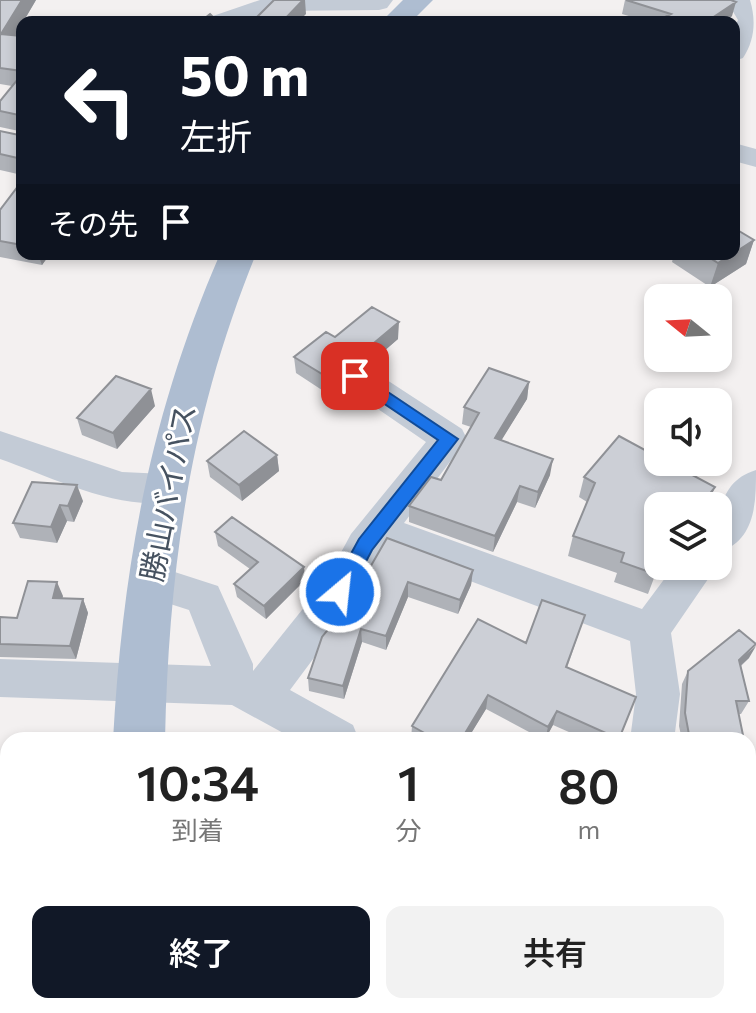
<!DOCTYPE html>
<html lang="ja">
<meta charset="utf-8">
<style>
body{margin:0;font-family:Commissioner,"Noto Sans JP",sans-serif;background:#f2f2f2;color:#222;height:100vh;display:flex;flex-direction:column;font-size:30px;white-space:nowrap}
*{box-sizing:border-box;margin:0}
p{font-size:26px;color:#767676}
.icon{flex:none;width:44px;height:44px;fill:none;stroke:currentColor;stroke-width:2;stroke-linecap:round;stroke-linejoin:round}
.map{position:relative;flex:1;overflow:hidden}
.panel{position:absolute;left:0px;top:732px;width:756px;height:282px;display:flex;flex-direction:column;background:#fff;border-radius:24px 24px 0 0;box-shadow:0 4px 12px #0003}
.panel>*{flex:none}
.guide{position:absolute;left:16px;top:16px;width:724px;height:244px;border-radius:16px;box-shadow:0 4px 12px #0003;background:#111827;color:#fff;overflow:hidden}
.needle{width:52px;rotate:288deg}
.buttons{position:absolute;left:644px;top:284px;display:grid;gap:16px}
.buttons a{display:grid;place-items:center;width:88px;height:88px;border-radius:16px;background:#fff;box-shadow:0 4px 12px #0003;font-size:40px}
.pin{position:absolute;display:grid;place-items:center;width:68px;height:68px;color:#fff;margin:-34px;border-radius:16px;box-shadow:0 4px 12px #0006}
.me{position:absolute;width:88px;margin:-44px;rotate:28deg;stroke-linejoin:round;filter:drop-shadow(0 0 6px #0008)}
.turn{display:flex;align-items:center;gap:28px;height:168px;padding:0 32px;font-size:36px}
.turn .icon{width:104px;height:104px;stroke-width:2.5}
.turn b{display:block;font-size:56px;line-height:68px}
.then{display:flex;align-items:center;height:76px;padding:0 32px;background:#0003;gap:16px;font-size:30px}
.eta{display:flex;justify-content:space-evenly;align-items:center;height:136px;text-align:center}
.eta b{font-size:48px;font-weight:600;line-height:56px}
.button{display:flex;gap:16px;margin-top:auto;padding:16px 32px}
.button a{flex:1;height:92px;border-radius:16px;background:#111827;color:#fff;font-size:32px;font-weight:600;line-height:92px;text-align:center}
.button a+a{background:#f2f2f2;color:#222}
.map>svg:first-child{display:block}
.lines{fill:none;stroke-linecap:round;stroke-linejoin:round}
.minor{fill:#c3cbd6;fill-rule:evenodd}
.major{fill:#aebdd1;fill-rule:evenodd}
.wall{fill:#afb2b8}
.shaded-wall{fill:#8f9196}
.building{fill:#cccfd6;stroke:#8f9196;stroke-width:2}
.route{fill:#1a73e8;stroke:#114b97;stroke-width:2}
.labels{text-anchor:middle;stroke-width:6;stroke-linejoin:round;paint-order:stroke}
.street-label{font-size:30px;fill:#465260;stroke:#fff}
</style>
<div class="map">
<svg width="756" height="1013" viewBox="0 0 756 1013">
<rect width="100%" height="100%" fill="#f3f0f0"/>
<g class="lines">
<!-- minor -->
<path class="minor" d="M260 0H393L387 8 379 10 274 11 243 22H207L210 17Z
M726 0H750C756 20 755 40 743 58L734 61V28L738 20Z
M734 143 756 149V167L734 161Z
M355 364 367 367 462 429 467 439 404 523 642 609 674 566H717L671 633 680 694 674 740H630L636 694 630 641 385 549 354 604 290 690 353 725 359 740H296L232 705 0 697V659L211 666 189 610 136 593 130 581 136 569 150 564 218 586 253 664V671L326 580 351 534 426 442 343 385 338 376 343 367Z
M0 431 122 472 165 474 178 479 184 489 178 499C128 516 49 476 0 459Z
M756 470C756 503 756 540 718 553 718 519 717 482 756 470Z
M748 758H756V802H748Z
M627 1006H684L687 1013H630Z"/>
<!-- major -->
<path class="major" d="M403 0H433L411 22H381Z
M220 254H256C190 416 169 566 165 740H113C123 565 150 415 220 254Z
M109 1006H169L170 1013H110Z"/>
</g>
<!-- wall -->
<path class="wall" d="M0 0H36L15 36H22V175L0 170V131L19 135V131L0 127V101L12 86 0 84Z
M625 0 732 16 724 22H649L622 14Z
M22 181V254H50L42 265 0 257V210Z
M754 240 746 264 710 287 672 262 674 254H734Z
M335 337 398 339 369 364 354 361 340 366 339 369V385L328 394 296 373 294 357Z
M529 382 527 399 501 440 550 475 535 508 517 502 493 552 409 522V506L441 480 471 427 462 424 464 407Z
M155 406 117 449 82 435 77 418Z
M277 455 279 471 242 501 210 477 207 461Z
M584 477 715 487 707 506H658V566H665L660 580 654 578 648 594 614 582 617 573 568 556 573 536 587 502 579 497Z
M32 482 83 501 74 522 67 521 57 543 20 538 13 523Z
M215 532 304 567 305 580 266 619 237 597 234 584 250 569 218 546Z
M387 538 473 570 471 585 458 614 408 597 386 650 362 642 344 699 309 691 308 678Z
M63 596 62 598 83 599 88 613 76 659 0 657V617L17 618Z
M585 615 567 668 636 697 619 740H587L553 725 544 740 486 709 467 740H411L412 726 526 643Z
M749 658 741 666 749 701 741 714H739L744 740H682L679 726 682 684 688 671Z
M748 772 754 789 756 792V887L748 884Z
M704 1006H724L716 1013H714Z"/>
<!-- shaded-wall -->
<path class="shaded-wall" d="M22 0H36L6 51 1 34Z
M303 0H305L306 14 298 22H282Z
M736 2 732 16 724 22H706Z
M754 240 746 264 710 287 718 263 732 254H734V253Z
M38 254H50L42 265Z
M399 322 398 339 369 364 368 348Z
M354 344V361L340 366 339 369V385L328 394 327 377 335 358 340 349Z
M529 382 527 399 493 454 495 438Z
M151 389 155 406 117 449 113 433Z
M277 455 279 471 242 501 239 485Z
M553 459 550 475 535 508 538 492Z
M77 485 83 501 74 522 68 506Z
M520 486 517 502 493 552 495 536Z
M715 487 707 506H700Z
M60 505 67 521 57 543 51 527Z
M304 567 305 580 266 619 264 606Z
M473 570 471 585 458 614 460 600Z
M57 582 63 596 59 611 53 598Z
M408 582V597L386 650V636Z
M83 599 88 613 76 659 70 646Z
M361 629 362 642 344 699 343 686Z
M756 646 749 658 732 673 739 660Z
M488 695 486 709 467 740H461Z
M557 711 553 725 545 740 548 727Z"/>
<!-- building -->
<path class="building" d="M0 0H22L1 34 22 36V71L0 68Z
M274 0H303L282 22H252Z
M626 0H731L736 2 706 22H655L671 14Z
M210 14 214 18 211 22H200Z
M22 74V159L0 154V131L19 135V115L0 111V101Z
M22 181V245L0 241V210Z
M734 228 754 240 734 253Z
M704 254H732L718 263Z
M372 307 399 322 368 348 354 344 340 349 335 358 339 368 327 377 294 357 326 332 335 337Z
M489 368 529 382 495 438 553 459 538 492 520 486 495 536 409 506 431 477 441 480 479 413 464 407Z
M116 376 151 389 113 433 77 418Z
M244 431 277 455 239 485 207 461Z
M619 436 658 457V462H668L715 487 700 506H658V565L655 574 621 562 624 553 573 536 595 483 584 477Z
M32 482 77 485 68 506 60 505 51 527 13 523Z
M232 517 304 567 264 606 234 584 258 562 215 532Z
M387 538 473 570 460 600 408 582 386 636 361 629 343 686 308 678 322 637 330 627 335 628Z
M28 581 57 582 53 598 83 599 70 646 0 644V617L17 618Z
M542 600 585 615 566 667 636 697 619 739 557 711 548 727 488 695 461 740H437L412 726 478 619 526 643Z
M739 630 756 644 739 660 749 701H736L744 740H690L685 713 688 671Z
M748 772 754 775V789L756 792V872L748 869 753 845 748 843Z
M748 944 756 950 748 964Z"/>
<!-- route -->
<path class="route" d="M355 370 458 439 372 550 347 598H333L330 592 359 539 438 440 349 380 347 376 349 372Z"/>
<g class="labels">
<!-- street labels -->
<g class="street-label">
<text transform="translate(169 493) rotate(-79)" y="10">勝山バイパス</text>
</g>
</g>
</svg>
<div class="buttons">
<a><svg class="needle" viewBox="-14 -14 28 28"><path d="M0-13l5 13h-10z" fill="#e53935"/><path d="M0 13l5-13h-10z" fill="#767676"/></svg></a>
<a><svg class="icon" aria-label="sound" viewBox="0 0 24 24"><path d="M4 9h4l5-4v14l-5-4H4zM17 9q2 3 0 6"/></svg></a>
<a><svg class="icon" aria-label="layers" viewBox="0 0 24 24"><path d="M12 4l9 5-9 5-9-5zM3 14l9 5 9-5"/></svg></a>
</div>
<div class="pin" style="left:355px;top:376px;background:#d93025"><svg class="icon" aria-label="arrive" viewBox="0 0 24 24"><path d="M6 21V4h12l-3 4 3 4H6"/></svg></div>
<svg class="me" style="left:340px;top:592px" viewBox="-20 -20 40 40"><circle r="17" fill="#1a73e8" stroke="#fff" stroke-width="3"/><path d="M0-11L8 9 0 5-8 9z" fill="#fff"/></svg>
<div class="guide">
<div class="turn"><svg class="icon" aria-label="left" viewBox="0 0 24 24"><path d="M17 20v-9H6M10 6l-5 5 5 5"/></svg><div><b>50 m</b>左折</div></div>
<div class="then">その先<svg class="icon" aria-label="arrive" viewBox="0 0 24 24"><path d="M6 21V4h12l-3 4 3 4H6"/></svg></div>
</div>
<section class="panel">
<div class="eta">
<div><b>10:34</b><p>到着</p></div>
<div><b>1</b><p>分</p></div>
<div><b>80</b><p>m</p></div>
</div>
<div class="button"><a>終了</a><a>共有</a></div>
</section>
</div>
